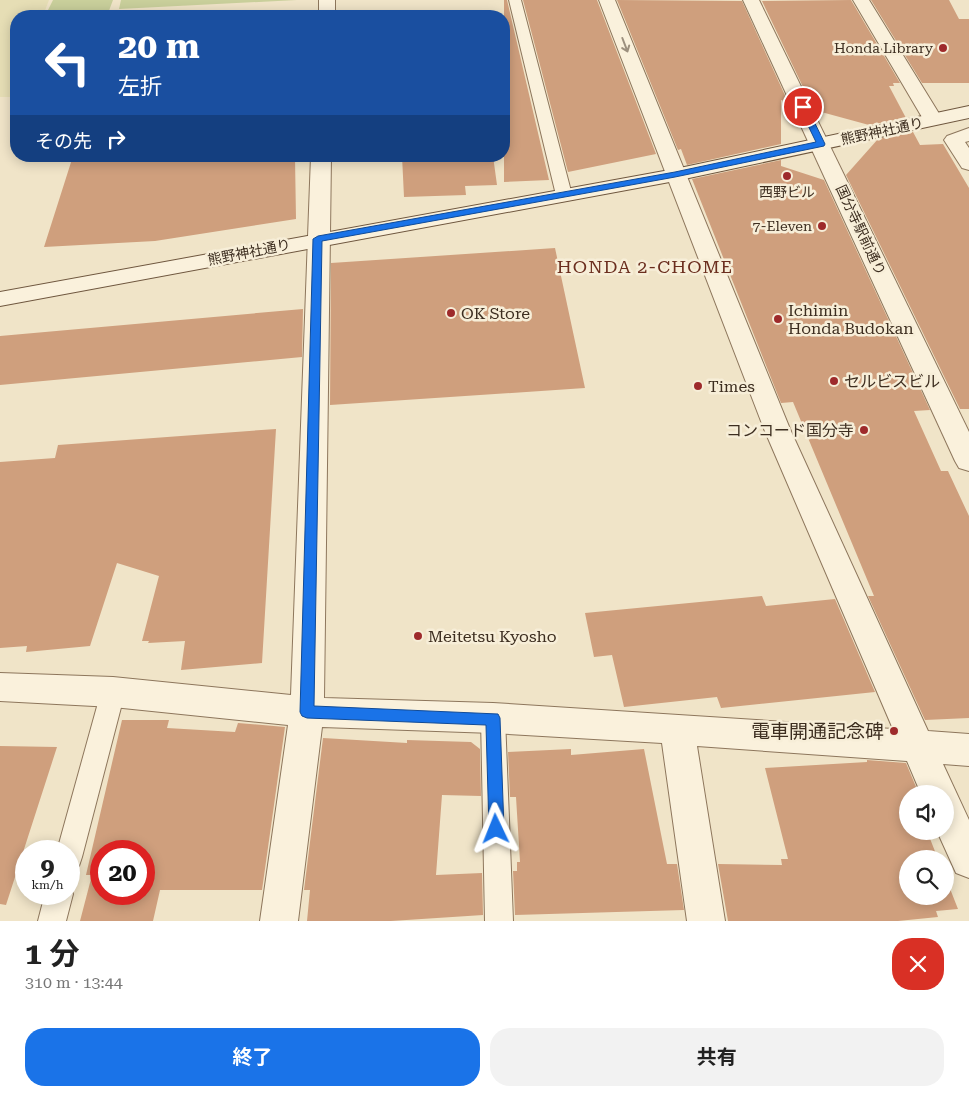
<!DOCTYPE html>
<html lang="ja">
<meta charset="utf-8">
<style>
body{margin:0;font-family:"Roboto Serif","Noto Sans JP",serif;background:#f2f2f2;color:#222;height:100vh;display:flex;flex-direction:column;font-size:19px;white-space:nowrap}
*{box-sizing:border-box;margin:0}
p{font-size:16px;color:#767676}
.icon{flex:none;width:28px;height:28px;fill:none;stroke:currentColor;stroke-width:2;stroke-linecap:round;stroke-linejoin:round}
.map{position:relative;height:921px;overflow:hidden}
.panel{display:flex;flex-direction:column;background:#fff;flex:1}
.panel>*{flex:none}
.top-card{position:absolute;left:10px;top:10px;width:500px;height:152px;border-radius:20px;box-shadow:0 2px 12px #0003;background:#1a4fa0;color:#fff;overflow:hidden}
.controls{position:absolute;left:899px;top:785px;display:grid;gap:10px}
.controls a{display:grid;place-items:center;width:55px;height:55px;border-radius:50%;background:#fff;box-shadow:0 2px 12px #0003;font-size:25px}
.speed{position:absolute;left:15px;top:840px;display:flex;gap:10px;font-size:25px;font-weight:700;text-align:center}
.speed>*{display:grid;place-content:center;width:65px;height:65px;border-radius:50%;background:#fff;box-shadow:0 2px 12px #0003;line-height:1}
.speed small{font-size:12px;font-weight:400}
.speed .limit{border:8px solid #d22;background:#fff;color:#111}
.pin{position:absolute;display:grid;place-items:center;width:42px;height:42px;color:#fff;margin:-21px;border:2px solid #fff;border-radius:50%;box-shadow:0 1px 5px #0007}
.me{position:absolute;width:55px;margin:-28px;rotate:358deg;stroke-linejoin:round;filter:drop-shadow(0 0 4px #0008)}
.turn{display:flex;align-items:center;gap:18px;height:105px;padding:0 25px;font-size:22px}
.turn .icon{width:65px;height:65px;stroke-width:2.5}
.turn b{display:block;font-size:35px;line-height:42px}
.then{display:flex;align-items:center;height:48px;padding:0 25px;background:#0003;gap:10px;font-size:19px}
.round{display:grid;place-items:center;flex:none;width:52px;height:52px;border-radius:20px;background:#f2f2f2}
.head{display:flex;align-items:center;justify-content:space-between;height:85px;padding:0 25px}
h1{font-size:30px;font-weight:700;line-height:38px}
.action{display:flex;gap:10px;margin-top:auto;padding:10px 25px}
.action a{flex:1;height:58px;border-radius:20px;background:#1a73e8;color:#fff;font-size:20px;font-weight:700;line-height:58px;text-align:center}
.action a+a{background:#f2f2f2;color:#222}
.map>svg:first-child{display:block}
.farmland{fill:#e6deb5}
.green{fill:#c9cf9b}
.building{fill:#cf9f7d;fill-rule:evenodd}
.lines{fill:none;stroke-linecap:round;stroke-linejoin:round}
.service-casing{stroke:#8d765c;stroke-width:2}
.minor-casing{stroke:#8d765c;stroke-width:2}
.tertiary-casing{stroke:#8d765c;stroke-width:2}
.secondary-casing{stroke:#6f573f;stroke-width:2}
.service{fill:#faf1dc;fill-rule:evenodd}
.minor{fill:#faf1dc;fill-rule:evenodd}
.tertiary{fill:#faf1dc;fill-rule:evenodd}
.secondary{fill:#faf1dc;fill-rule:evenodd}
.oneway{stroke:#9c907e}
.route{fill:#1a73e8;stroke:#114b97}
.poi-dot{fill:#9e2a2b;stroke:#f7eed8;stroke-width:2}
.labels{text-anchor:middle;stroke-width:5;stroke-linejoin:round;paint-order:stroke}
.far-poi-label{font-size:14px;fill:#3d2e20;stroke:#f7eed8;text-anchor:end}
.far-street-label{font-size:14px;fill:#3d2e20;stroke:#f7eed8}
.poi-label{font-size:16px;fill:#3d2e20;stroke:#f7eed8;text-anchor:start}
.neighbourhood-label{font-size:18px;letter-spacing:1px;fill:#6b2e1e;stroke:#f7eed8}
.near-poi-label{font-size:19px;fill:#3d2e20;stroke:#f7eed8;text-anchor:end}
</style>
<div class="map">
<svg width="969" height="921" viewBox="0 0 969 921">
<rect width="100%" height="100%" fill="#f0e4c8"/>
<!-- farmland -->
<path class="farmland" d="M0 0H49L43 16H16V97H0Z"/>
<!-- green -->
<path class="green" d="M53 0H113L107 16H45Z
M121 0H297L119 9Z"/>
<!-- building -->
<path class="building" d="M504 0H507L549 180 504 182Z
M523 0H597L656 154 568 172Z
M617 0 742 1 788 102 781 100V144L687 165 681 149 678 150Z
M851 0 900 83H893L894 86H889L906 118 869 125 814 110 762 1Z
M871 0H949L959 19H969V83H922Z
M913 132 920 145 943 144 969 188V409H960L846 175 878 139Z
M73 156H284V159L295 158 296 219 155 241 44 247Z
M402 156H493L497 185 465 186 466 195 404 197Z
M781 160V166L824 180 930 410 914 411 941 471H948L969 516V718L925 720 868 596H874L793 402 781 403 692 179Z
M555 248 585 388 330 405 331 263Z
M303 309 302 357 0 385V336Z
M276 429 262 663 181 670 185 641 148 643 149 641H142L159 576 117 563 90 646 26 652 27 646 0 648V462L55 458 58 445Z
M762 596 766 606 835 599 875 692 721 708 717 697 624 707 612 655 594 657 585 613Z
M122 720H169L167 728 235 732 238 723 285 727 262 890H160L153 921H80L92 875H86ZM101 851H144V894H101Z
M323 738 407 743V740L471 742 480 749 481 796 442 795 436 875 482 873 483 915 391 921H307L310 890H304Z
M0 746 57 747 6 905 0 904Z
M571 749V755L644 749 667 864H677L684 910 515 915 513 871H517V862H520L516 797H510L508 752Z
M867 760 906 763 919 794H908V831H927L938 859H908V896H945V876L958 909 936 911 938 917 898 921H728L718 864 782 865 781 859H788L765 768 867 762Z"/>
<g class="lines">
<defs>
<path id="service" d="M509 0H521L572 195 569 198H559L556 195Z
M113 681 122 685 125 692 82 857 79 866 69 870V851H57L101 692 104 685Z
M493 707 502 710 505 718 513 921H485L481 718 484 710Z
M69 884 73 894 66 921H38L45 894H69Z"/>
<path id="minor" d="M319 0H335V16H319Z
M599 0H615L790 429 928 731 969 734V766L943 764 969 820V878L956 873 937 831H945V794H921L907 761 697 746 725 921H687L662 743 493 733 322 727 298 921H260L288 725 113 707 0 701V673L113 677 291 695 311 156H331L324 698 493 703 893 729 764 429Z
M853 0H869L943 120 940 124H926Z
M969 128V141L965 142 969 148V170L962 168 944 140 947 136Z"/>
<path id="tertiary" d="M743 0H759L969 432V471L959 468 955 461Z"/>
<path id="secondary" d="M969 106V118L675 181 0 306V292L675 169Z"/>
</defs>
<!-- service casing -->
<use href="#service" class="service-casing"/>
<!-- minor casing -->
<use href="#minor" class="minor-casing"/>
<!-- tertiary casing -->
<use href="#tertiary" class="tertiary-casing"/>
<!-- secondary casing -->
<use href="#secondary" class="secondary-casing"/>
<!-- service -->
<use href="#service" class="service"/>
<!-- minor -->
<use href="#minor" class="minor"/>
<!-- tertiary -->
<use href="#tertiary" class="tertiary"/>
<!-- secondary -->
<use href="#secondary" class="secondary"/>
</g>
<!-- one-way arrows -->
<defs><path id="oneway-shaft" d="M-6 0H5M1.5-3L5.5 0L1.5 3" fill="none" stroke-width="1.6" stroke-linecap="round" stroke-linejoin="round" transform="scale(1.25)"/></defs>
<use class="oneway" href="#oneway-shaft" transform="translate(625 45) rotate(69)"/>
<!-- route -->
<path class="route" d="M803 105 807 107 825 144 824 146 675 177 322 241 314 706 498 714 500 718 504 829 501 834 496 836 491 834 489 829 486 725 307 718 302 716 300 712 313 239 318 236 675 172 816 142 799 107Z"/>
<!-- markers -->
<g class="poi-dot">
<circle cx="943" cy="48" r="5"/>
<circle cx="787" cy="176" r="5"/>
<circle cx="822" cy="226" r="5"/>
<circle cx="451" cy="313" r="5"/>
<circle cx="778" cy="319" r="5"/>
<circle cx="834" cy="381" r="5"/>
<circle cx="698" cy="386" r="5"/>
<circle cx="864" cy="430" r="5"/>
<circle cx="418" cy="636" r="5"/>
<circle cx="894" cy="731" r="5"/>
</g>
<g class="labels">
<!-- far-poi labels -->
<g class="far-poi-label">
<text x="933" y="53">Honda Library</text>
<text x="787" y="197" text-anchor="middle">西野ビル</text>
<text x="812" y="231">7-Eleven</text>
</g>
<!-- far-street labels -->
<g class="far-street-label">
<text transform="translate(882 131) rotate(-12)" y="5">熊野神社通り</text>
<text transform="translate(861 230) rotate(65)" y="5">国分寺駅前通り</text>
<text transform="translate(249 252) rotate(-11)" y="5">熊野神社通り</text>
</g>
<!-- poi labels -->
<g class="poi-label">
<text x="788" y="316">Ichimin<tspan x="788" dy="18">Honda Budokan</tspan></text>
<text x="461" y="319">OK Store</text>
<text x="844" y="387">セルビスビル</text>
<text x="708" y="392">Times</text>
<text x="854" y="436" text-anchor="end">コンコード国分寺</text>
<text x="428" y="642">Meitetsu Kyosho</text>
</g>
<!-- neighbourhood labels -->
<g class="neighbourhood-label">
<text x="645" y="273">HONDA 2-CHOME</text>
</g>
<!-- near-poi labels -->
<g class="near-poi-label">
<text x="884" y="738">電車開通記念碑</text>
</g>
</g>
</svg>
<div class="controls">
<a><svg class="icon" aria-label="sound" viewBox="0 0 24 24"><path d="M4 9h4l5-4v14l-5-4H4zM17 9q2 3 0 6"/></svg></a>
<a><svg class="icon" aria-label="search" viewBox="0 0 24 24"><circle cx="10" cy="10" r="6"/><path d="M15 15l6 6"/></svg></a>
</div>
<div class="speed"><div>9<small>km/h</small></div><div class="limit">20</div></div>
<div class="pin" style="left:803px;top:107px;background:#d93025"><svg class="icon" aria-label="arrive" viewBox="0 0 24 24"><path d="M6 21V4h12l-3 4 3 4H6"/></svg></div>
<svg class="me" style="left:496px;top:829px" viewBox="-20 -20 40 40"><path d="M0-17L14 15 0 8-14 15z" fill="#1a73e8" stroke="#fff" stroke-width="4"/></svg>
<div class="top-card">
<div class="turn"><svg class="icon" aria-label="left" viewBox="0 0 24 24"><path d="M17 20v-9H6M10 6l-5 5 5 5"/></svg><div><b>20 m</b>左折</div></div>
<div class="then">その先<svg class="icon" aria-label="right" viewBox="0 0 24 24"><path d="M7 20v-9h11M14 6l5 5-5 5"/></svg></div>
</div>
</div>
<section class="panel">
<div class="head"><div><h1>1 分</h1><p>310 m · 13:44</p></div><a class="round" style="background:#d93025;color:#fff"><svg class="icon" aria-label="close" viewBox="0 0 24 24"><path d="M6 6l12 12M18 6L6 18"/></svg></a></div>
<div class="action"><a>終了</a><a>共有</a></div>
</section>
